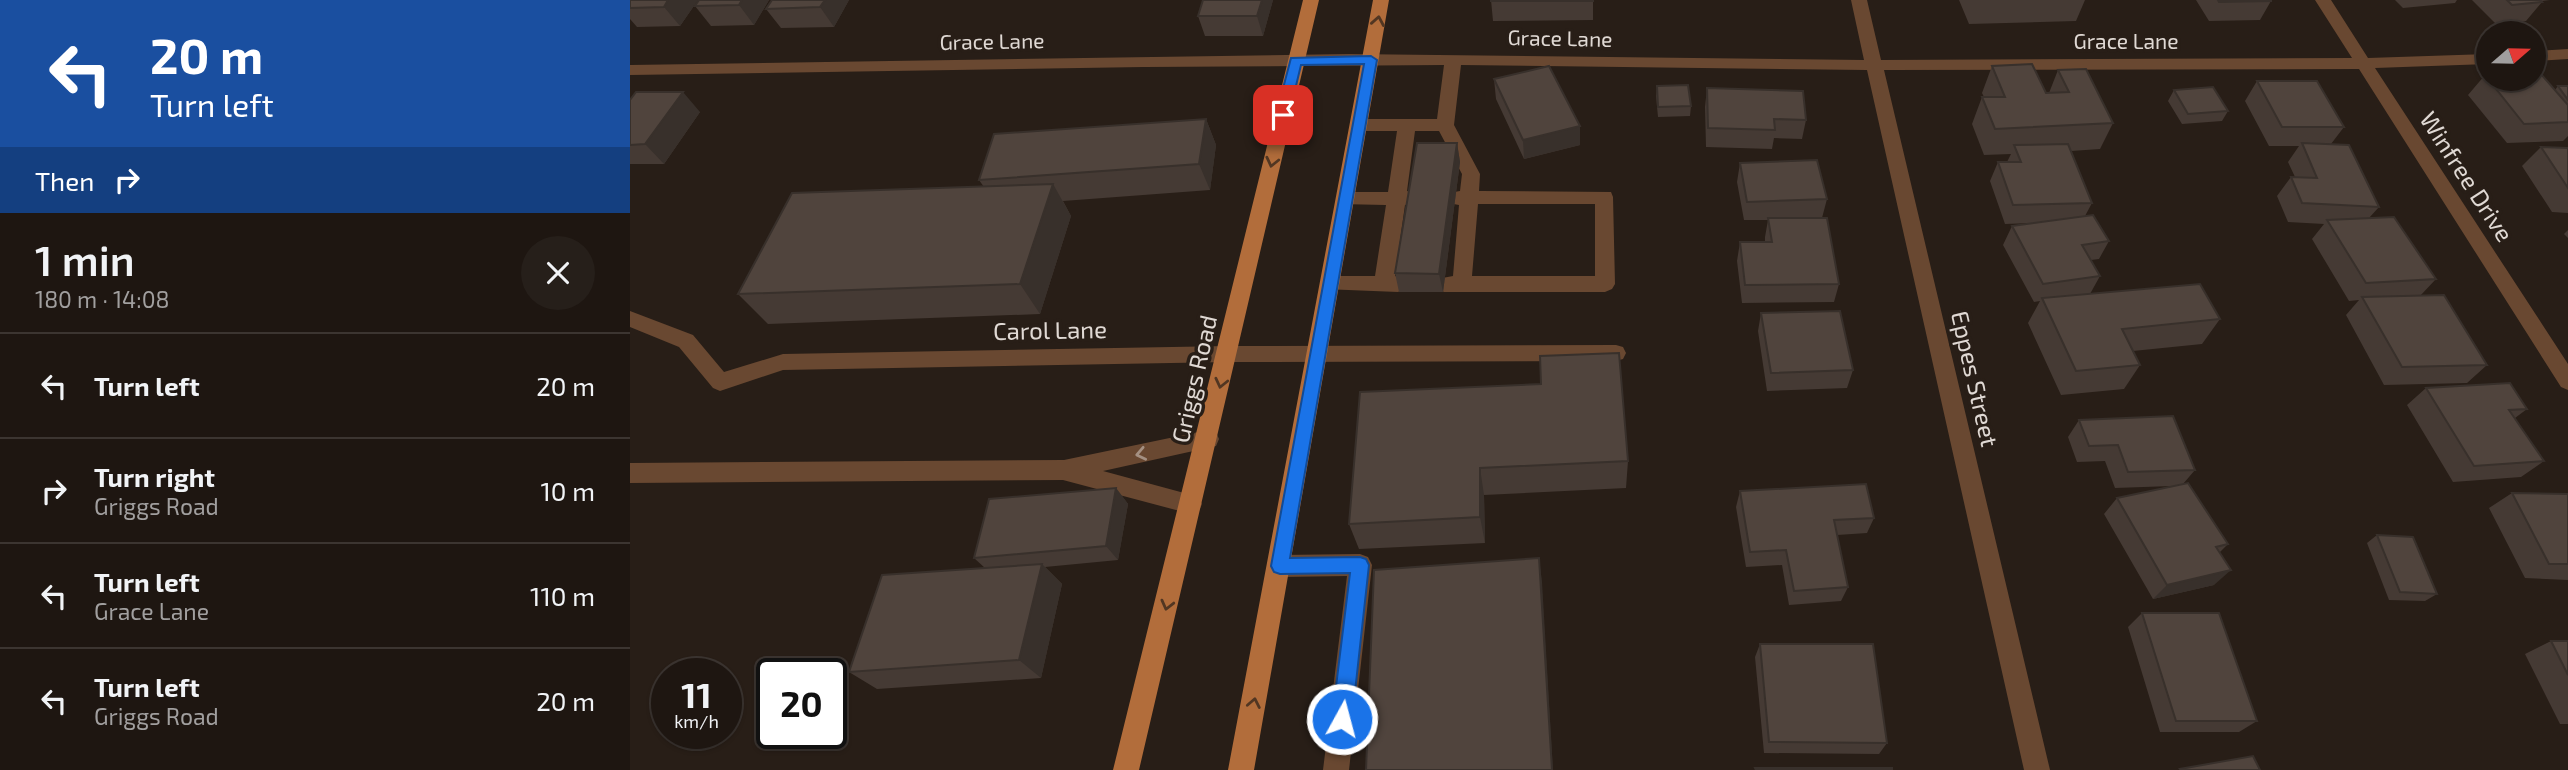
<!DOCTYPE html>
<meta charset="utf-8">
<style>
body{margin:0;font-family:"Exo 2",sans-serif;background:#261f1a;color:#f1f3f6;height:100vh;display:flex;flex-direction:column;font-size:26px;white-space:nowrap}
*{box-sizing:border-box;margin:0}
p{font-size:23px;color:#a19f9f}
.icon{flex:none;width:38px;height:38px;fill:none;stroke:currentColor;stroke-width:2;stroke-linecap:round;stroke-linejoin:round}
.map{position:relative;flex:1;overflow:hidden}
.side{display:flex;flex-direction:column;background:#1e1611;width:630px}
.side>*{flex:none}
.top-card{background:#1a4fa0;color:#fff;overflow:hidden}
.needle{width:46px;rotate:70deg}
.buttons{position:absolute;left:1846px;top:21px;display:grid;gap:14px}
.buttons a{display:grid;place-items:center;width:70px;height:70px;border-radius:50%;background:#1e1611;box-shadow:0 2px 5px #0004,0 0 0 2px #3c3531;font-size:35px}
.speed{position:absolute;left:21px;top:658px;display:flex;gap:14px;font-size:35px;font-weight:700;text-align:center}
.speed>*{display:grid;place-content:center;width:91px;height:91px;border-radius:50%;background:#1e1611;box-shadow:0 2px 5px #0004,0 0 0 2px #3c3531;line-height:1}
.speed small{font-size:18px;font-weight:400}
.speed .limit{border:4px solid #111;border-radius:10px;background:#fff;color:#111}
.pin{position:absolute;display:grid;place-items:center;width:60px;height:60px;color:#fff;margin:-30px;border-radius:14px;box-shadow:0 4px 10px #0006}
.me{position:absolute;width:77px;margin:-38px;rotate:7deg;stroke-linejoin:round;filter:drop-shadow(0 0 5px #0008)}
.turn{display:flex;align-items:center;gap:24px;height:147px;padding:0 35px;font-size:32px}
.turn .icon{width:91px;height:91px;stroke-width:2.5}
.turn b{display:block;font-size:49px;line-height:60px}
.then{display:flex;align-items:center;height:66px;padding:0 35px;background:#0003;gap:14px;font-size:26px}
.round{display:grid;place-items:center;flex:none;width:74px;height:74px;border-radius:37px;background:#261f1a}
.overview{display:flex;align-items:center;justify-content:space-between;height:119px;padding:0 35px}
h1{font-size:42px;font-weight:600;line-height:52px}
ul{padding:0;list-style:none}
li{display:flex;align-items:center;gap:21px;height:105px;padding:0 35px;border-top:2px solid #3c3531}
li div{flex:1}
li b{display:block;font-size:26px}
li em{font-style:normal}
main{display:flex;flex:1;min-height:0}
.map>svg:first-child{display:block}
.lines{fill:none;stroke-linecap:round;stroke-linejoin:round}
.minor{fill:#694831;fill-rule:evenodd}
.major{fill:#b26d3b;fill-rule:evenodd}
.wall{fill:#453a34}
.shaded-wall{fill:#38302b}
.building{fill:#50443d;stroke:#38302b;stroke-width:2}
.oneway{stroke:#513622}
.oneway2{stroke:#a49082}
.route{fill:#1a73e8;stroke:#114b97;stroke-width:2}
.labels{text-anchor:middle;stroke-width:7;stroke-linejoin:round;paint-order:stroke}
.far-street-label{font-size:21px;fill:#e0d9d4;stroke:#281e17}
.street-label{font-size:24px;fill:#e0d9d4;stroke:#281e17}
</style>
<main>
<section class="side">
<div class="top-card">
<div class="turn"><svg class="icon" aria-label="left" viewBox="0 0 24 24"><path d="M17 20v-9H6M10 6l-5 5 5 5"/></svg><div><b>20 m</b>Turn left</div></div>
<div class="then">Then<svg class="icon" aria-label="right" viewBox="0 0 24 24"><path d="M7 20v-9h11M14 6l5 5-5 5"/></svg></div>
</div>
<div class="overview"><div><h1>1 min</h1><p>180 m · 14:08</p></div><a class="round"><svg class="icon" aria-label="close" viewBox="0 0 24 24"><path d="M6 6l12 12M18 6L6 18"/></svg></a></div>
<ul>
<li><svg class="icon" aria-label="left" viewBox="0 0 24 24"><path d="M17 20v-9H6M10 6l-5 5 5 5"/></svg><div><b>Turn left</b></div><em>20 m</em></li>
<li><svg class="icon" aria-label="right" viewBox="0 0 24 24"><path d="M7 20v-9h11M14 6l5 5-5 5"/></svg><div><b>Turn right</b><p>Griggs Road</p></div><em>10 m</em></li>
<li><svg class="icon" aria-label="left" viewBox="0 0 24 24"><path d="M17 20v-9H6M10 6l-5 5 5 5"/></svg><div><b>Turn left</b><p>Grace Lane</p></div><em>110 m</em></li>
<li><svg class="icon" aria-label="left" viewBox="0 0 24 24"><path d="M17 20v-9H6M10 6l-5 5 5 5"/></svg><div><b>Turn left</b><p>Griggs Road</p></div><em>20 m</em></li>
</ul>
</section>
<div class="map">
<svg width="1938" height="770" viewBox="0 0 1938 770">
<rect width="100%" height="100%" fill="#281e17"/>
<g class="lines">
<!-- minor -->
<path class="minor" d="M1221 0H1237L1251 60 1722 58 1685 0H1701L1738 58 1858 54V64L1745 68 1938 364V390L1931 387 1729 69 1254 70 1420 770H1394L1237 70 831 65 824 125 850 174 849 191 981 192 983 197 985 284 982 289 975 292H814L807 289 804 284 807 279 823 276 829 205 818 203 816 198 818 193 830 191 832 174 809 131H785L777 191 786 193 788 198 786 203 775 205 765 276 775 279 778 284 775 289 768 292 693 289 690 284 693 279 700 276H745L756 205 709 204 707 199 709 194 716 192H758L767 131H729L720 125 729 119H807L814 65 514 67 0 75V65L719 54 1234 60ZM848 204H965V276H842Z
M1938 49V59L1904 61V51Z
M0 311 63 335 94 372 153 354 598 346 986 345 993 347 996 353 993 359 986 361 598 362 153 370 90 391 83 388 49 347 0 327Z
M578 430 586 432 589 439 586 446 473 471 569 497 572 504 569 511 561 514 433 480 0 483V463L434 460Z
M730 554 738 557 742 565 719 770H693L717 576 650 577 642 574 638 566 642 558 650 555Z"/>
<!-- major -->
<path class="major" d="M673 0H689L509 770H483Z
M743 0H759L624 770H598Z"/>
</g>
<!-- wall -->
<path class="wall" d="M0 0H68L50 26 7 27 0 19Z
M69 0H139L124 25 81 26 65 6Z
M219 0 204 27 151 28 136 9Z
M573 0H643L633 36H575L568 16Z
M861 0H963V20L863 21Z
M1329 0H1455L1446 21 1339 24Z
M1566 0H1641V1L1630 20 1579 21Z
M1765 0H1827L1825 3 1773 8Z
M1842 0H1920L1912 1V2L1896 21 1867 25Z
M1362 66 1416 93H1419L1428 70 1483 123 1470 149 1441 151 1462 203 1455 216 1479 241 1469 259 1461 260 1470 276 1460 294 1590 319 1572 344 1503 351 1510 365 1494 389 1431 395 1398 323 1410 301 1404 302 1373 245 1382 226 1403 223 1375 224 1360 181 1368 162H1377L1381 154 1354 155 1342 124 1352 97H1354L1352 93Z
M1855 75 1925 90 1928 86H1938V136L1933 141 1877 143 1838 95Z
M864 79 950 126V145L894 159 866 99Z
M1627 81 1714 127 1701 144 1749 207 1739 218 1806 279 1790 296 1857 365 1837 383 1754 385 1716 315 1729 300 1719 301 1682 239 1694 224 1658 222 1647 196 1661 177H1665L1658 162 1669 146H1639L1615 101Z
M1027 86 1061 106 1060 116 1028 117 1026 96Z
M1077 88 1176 120 1172 139 1144 138 1142 149 1076 147 1075 107Z
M1544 90 1598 111 1592 121 1552 124 1538 101Z
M0 100 70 112 34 164H0Z
M576 119 586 145 580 190 433 201 441 216 410 314 138 324 108 294 354 187 349 180Z
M827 143 830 162 813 292H769L765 273Z
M1911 147 1938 148V213L1922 212 1892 166Z
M1110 163 1197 199 1192 218 1209 284 1204 302 1112 303 1107 261 1110 242H1135V237L1138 220H1114L1107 182Z
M1938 230V238L1934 234Z
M1131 313 1223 370 1217 388 1137 391 1128 331Z
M1796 388 1897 409 1885 418 1914 461 1891 477 1823 482 1777 405Z
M730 392 998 461 996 488 854 495 855 543 729 549 719 524Z
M1449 420 1565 470 1553 484 1598 544 1590 552 1584 585 1523 599 1474 514 1487 498 1542 486 1485 488 1475 461 1447 462 1438 437Z
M486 488 498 504 488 560 415 567 432 584 411 678 247 689 219 672 355 568 344 558Z
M1110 491 1244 518 1237 533 1207 535 1218 587 1211 601 1159 605 1152 565 1116 567 1106 507Z
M1882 493 1938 494V580L1895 578 1859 508Z
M1747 535 1807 594 1795 601 1759 600 1737 543Z
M1512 613 1627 721 1609 732H1530L1498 627Z
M1921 641H1938V724H1930L1895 654Z
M1130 644 1257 743 1249 754 1134 753 1125 657Z"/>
<!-- shaded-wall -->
<path class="shaded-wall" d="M38 0H68L50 26 34 7Z
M112 0H139L124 25 109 5Z
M195 0H219L204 27 190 7Z
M632 0H643L633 36 627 16Z
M53 92 70 112 34 164 15 144Z
M576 119 586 145 580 190 569 164Z
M950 126V145L894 159 893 140Z
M827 143 830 162 813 292 809 274Z
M423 184 441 216 410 314 390 284Z
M850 468 854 495 855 543 850 517Z
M486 488 498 504 488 560 476 546Z
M909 558 912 582 923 770H922Z
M412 564 432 584 411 678 389 660Z
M1601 570 1584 585 1523 599 1537 585Z"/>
<!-- building -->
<path class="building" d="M0 0H38L34 7 0 8Z
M69 0H112L109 5 65 6Z
M142 0H195L190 7 136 9Z
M573 0H632L627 16H568Z
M861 0H963V1H861Z
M1588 0H1641V1L1589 2Z
M1877 0H1910L1912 2 1882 5Z
M1402 64 1416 93 1439 92 1428 70 1456 69 1483 123 1365 129 1352 97H1375L1362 66Z
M919 66 950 126 893 140 864 79Z
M1904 73H1910L1938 105V122L1894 124 1855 75H1858V79H1904Z
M1627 81H1687L1714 127H1652Z
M1058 85 1061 106 1028 107 1027 86Z
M1928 86H1938V100Z
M1583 87 1598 111 1558 114 1544 90Z
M1077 88 1173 91 1176 120 1144 119 1145 130 1078 128Z
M6 92H53L15 144 0 145V100Z
M576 119 569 164 349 180 364 134Z
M787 143H827L809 274 765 273Z
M1672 143 1719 145 1749 207 1672 203 1661 177 1687 178Z
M1438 144 1462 203 1383 205 1368 162H1391L1384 145Z
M1911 147 1938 148V188Z
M1187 160 1197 199 1117 202 1110 163Z
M423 184 390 284 108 294 162 193Z
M1463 215 1479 241 1452 245 1470 276 1413 284 1382 226Z
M1764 217 1806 279 1736 283 1697 220Z
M1138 218H1197L1209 284 1115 285 1110 242H1142Z
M1570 284 1590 319 1492 329 1510 365 1446 371 1412 298Z
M1814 295 1857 365 1772 367 1732 297Z
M1210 311 1223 370 1141 373 1131 313Z
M989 353 998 461 850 468V517L719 524 730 392 911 384 910 356Z
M1880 383 1897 409 1879 410 1914 461 1844 466 1796 388Z
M1543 416 1565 470 1498 472 1488 445 1459 446 1449 420Z
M1558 483 1598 544 1586 547 1601 570 1537 585 1487 498Z
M1236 484 1244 518 1204 520 1218 587 1164 591 1156 550 1120 552 1110 491Z
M486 488 476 546 344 558 359 499Z
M1882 493 1938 494V564H1919Z
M1747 535 1783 537 1807 594 1770 592Z
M909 558 922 770H736L744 570Z
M412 564 389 660 219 672 252 575Z
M1512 613H1589L1627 721H1546Z
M1921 641H1938V675Z
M1130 644H1243L1257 743 1139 742Z
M1623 756 1630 770H1551L1550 769Z
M1125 768H1262V770H1126Z"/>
<!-- one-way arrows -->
<defs><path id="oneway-chevron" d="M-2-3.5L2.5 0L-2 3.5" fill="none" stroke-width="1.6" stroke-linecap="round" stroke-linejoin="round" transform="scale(1.75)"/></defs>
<g class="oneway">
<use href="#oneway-chevron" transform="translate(748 21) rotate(-80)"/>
<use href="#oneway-chevron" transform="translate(642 162) rotate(103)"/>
<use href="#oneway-chevron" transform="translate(591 383) rotate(103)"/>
<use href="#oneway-chevron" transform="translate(537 605) rotate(104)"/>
<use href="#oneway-chevron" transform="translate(624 703) rotate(-79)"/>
</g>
<use class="oneway2" href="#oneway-chevron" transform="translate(511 454) rotate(168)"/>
<!-- route -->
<path class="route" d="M741 56 747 60 660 558 730 557 736 559 739 565 722 719 719 726 712 728 705 726 702 719 720 573 650 574 644 572 641 566 734 64 671 65 659 115 653 120 646 115 661 58Z"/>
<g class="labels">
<!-- far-street labels -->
<g class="far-street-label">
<text transform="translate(930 39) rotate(1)" y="7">Grace Lane</text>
<text transform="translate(362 42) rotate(-1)" y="7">Grace Lane</text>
<text x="1496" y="49">Grace Lane</text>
</g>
<!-- street labels -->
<g class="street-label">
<text transform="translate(1836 177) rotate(57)" y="8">Winfree Drive</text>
<text transform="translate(420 331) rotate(-1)" y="8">Carol Lane</text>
<text transform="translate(565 379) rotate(-77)" y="8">Griggs Road</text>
<text transform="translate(1344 379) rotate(77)" y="8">Eppes Street</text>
</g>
</g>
</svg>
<div class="buttons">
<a><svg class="needle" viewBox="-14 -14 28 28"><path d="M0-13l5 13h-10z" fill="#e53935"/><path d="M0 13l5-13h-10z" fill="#a19f9f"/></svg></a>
</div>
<div class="speed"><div>11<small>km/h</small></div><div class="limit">20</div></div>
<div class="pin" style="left:653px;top:115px;background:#d93025"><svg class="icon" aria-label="arrive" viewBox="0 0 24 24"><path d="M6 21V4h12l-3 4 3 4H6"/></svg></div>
<svg class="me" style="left:712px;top:719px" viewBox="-20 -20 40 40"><circle r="17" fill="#1a73e8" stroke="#fff" stroke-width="3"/><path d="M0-11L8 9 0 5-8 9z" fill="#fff"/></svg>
</div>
</main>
